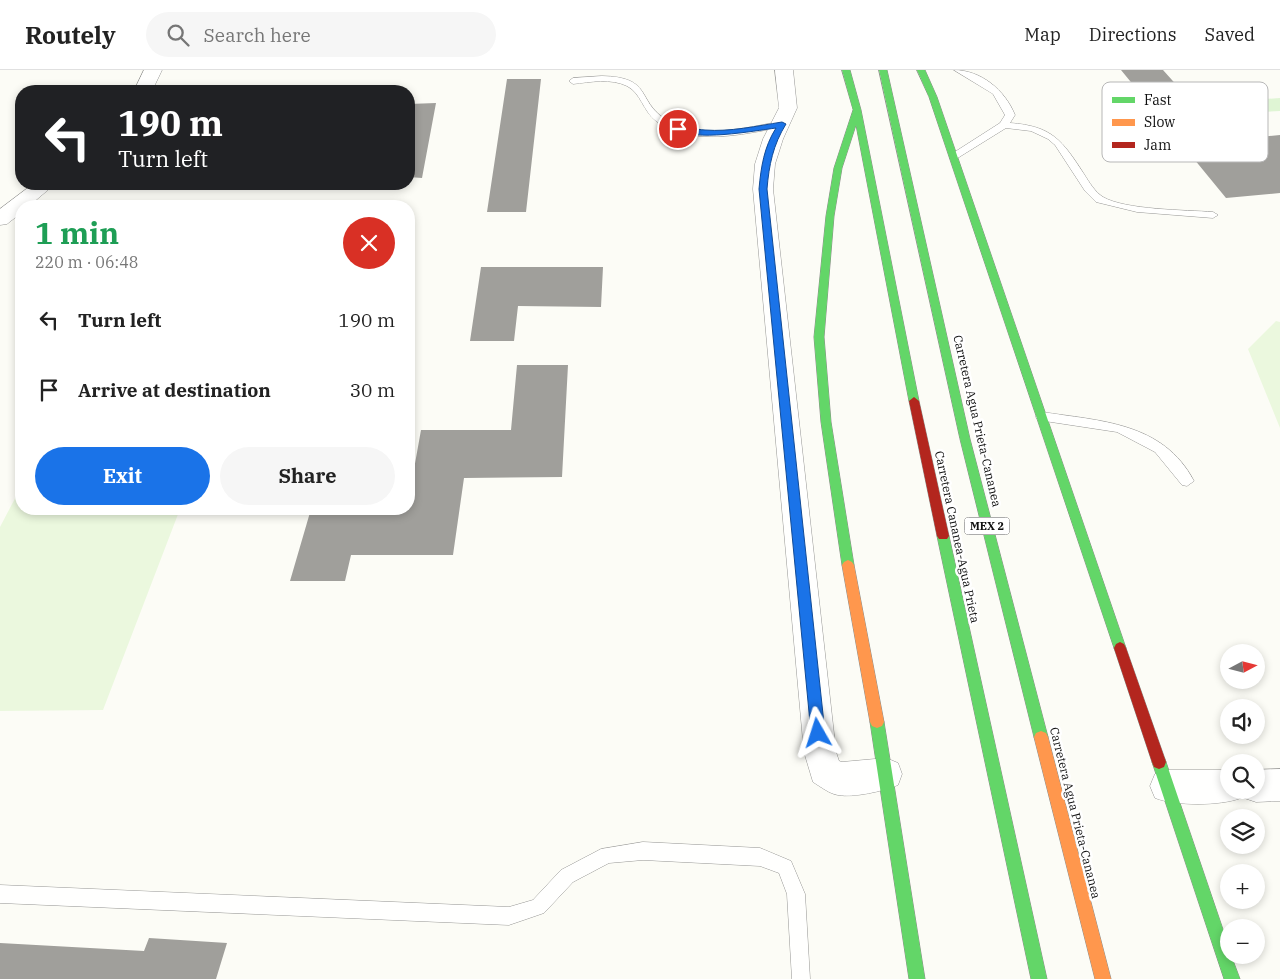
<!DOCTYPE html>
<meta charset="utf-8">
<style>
body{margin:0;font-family:"IBM Plex Serif",serif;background:#f6f6f6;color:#222;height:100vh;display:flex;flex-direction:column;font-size:19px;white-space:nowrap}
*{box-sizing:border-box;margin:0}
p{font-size:16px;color:#767676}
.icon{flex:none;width:28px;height:28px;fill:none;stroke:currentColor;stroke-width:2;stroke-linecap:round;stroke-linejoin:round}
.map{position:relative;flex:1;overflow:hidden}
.drawer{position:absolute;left:15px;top:130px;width:400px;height:315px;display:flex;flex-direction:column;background:#fff;border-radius:20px;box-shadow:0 2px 8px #0003}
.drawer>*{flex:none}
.hud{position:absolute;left:15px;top:15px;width:400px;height:105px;border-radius:20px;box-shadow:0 2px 8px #0003;background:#202124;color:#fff;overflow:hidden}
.needle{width:32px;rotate:83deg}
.fabs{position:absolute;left:1220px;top:574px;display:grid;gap:10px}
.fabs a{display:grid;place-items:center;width:45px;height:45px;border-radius:50%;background:#fff;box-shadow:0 2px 8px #0003;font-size:25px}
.pin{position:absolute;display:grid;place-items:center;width:42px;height:42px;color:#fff;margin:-21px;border:2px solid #fff;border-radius:50%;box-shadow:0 1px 5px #0007}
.me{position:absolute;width:55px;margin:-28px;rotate:354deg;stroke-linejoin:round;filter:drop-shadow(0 0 4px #0008)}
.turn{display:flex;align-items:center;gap:18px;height:105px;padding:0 20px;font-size:22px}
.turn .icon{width:65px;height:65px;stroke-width:2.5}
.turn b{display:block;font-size:35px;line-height:42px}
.round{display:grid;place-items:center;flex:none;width:52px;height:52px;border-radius:26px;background:#f6f6f6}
.headline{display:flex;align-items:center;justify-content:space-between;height:85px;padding:0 20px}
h1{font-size:30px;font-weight:800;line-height:38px;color:#1e9e55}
.button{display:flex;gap:10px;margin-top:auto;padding:10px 20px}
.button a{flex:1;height:58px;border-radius:30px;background:#1a73e8;color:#fff;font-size:20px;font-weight:800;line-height:58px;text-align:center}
.button a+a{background:#f6f6f6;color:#222}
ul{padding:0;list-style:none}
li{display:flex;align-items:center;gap:15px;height:70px;padding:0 20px}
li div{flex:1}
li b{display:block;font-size:19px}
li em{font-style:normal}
header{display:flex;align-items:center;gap:30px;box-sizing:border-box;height:70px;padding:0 25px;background:#fff;border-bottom:1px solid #e0e0e0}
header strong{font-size:24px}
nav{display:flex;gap:28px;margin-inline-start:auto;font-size:18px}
.search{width:350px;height:45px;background:#f6f6f6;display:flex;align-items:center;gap:12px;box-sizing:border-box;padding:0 18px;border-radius:28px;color:#767676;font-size:19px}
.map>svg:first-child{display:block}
.green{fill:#dff5d4}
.pitch{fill:#ebf8de}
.building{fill:#a09f9b}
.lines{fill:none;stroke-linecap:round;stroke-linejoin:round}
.lane-casing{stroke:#969694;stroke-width:1}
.street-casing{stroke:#969694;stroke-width:1}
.fast-casing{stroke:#8d8d8a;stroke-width:1}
.slow-casing{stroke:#8d8d8a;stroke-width:1}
.jam-casing{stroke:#8d8d8a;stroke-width:1}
.lane{fill:#fffffe;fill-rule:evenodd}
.street{fill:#fffffe;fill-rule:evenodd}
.fast{fill:#63d668;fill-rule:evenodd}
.slow{fill:#ff974d;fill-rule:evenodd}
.jam{fill:#b3261e;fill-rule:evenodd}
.route{fill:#1a73e8;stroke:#114b97}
.labels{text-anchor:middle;stroke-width:5;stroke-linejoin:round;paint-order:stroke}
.shield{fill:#fff;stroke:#585858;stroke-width:1}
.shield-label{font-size:11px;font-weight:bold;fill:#101010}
.street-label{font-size:12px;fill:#101010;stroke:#fff}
.key{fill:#fff;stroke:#b7b7b7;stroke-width:1}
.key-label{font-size:14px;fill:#101010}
</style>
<header>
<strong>Routely</strong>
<div class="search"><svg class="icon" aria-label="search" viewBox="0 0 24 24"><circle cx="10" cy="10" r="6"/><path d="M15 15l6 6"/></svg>Search here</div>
<nav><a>Map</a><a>Directions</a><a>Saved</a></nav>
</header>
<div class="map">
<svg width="1280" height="909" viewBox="0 0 1280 909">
<rect width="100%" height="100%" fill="#fcfcf6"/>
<!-- green -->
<path class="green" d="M1280 28V41L1259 42 1249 30Z"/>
<!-- pitch -->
<path class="pitch" d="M1276 251 1280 252V358L1248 279Z
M21 417V439H180L103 640 0 641V457Z"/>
<!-- building -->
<path class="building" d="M1121 0H1163L1226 70 1280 65V123L1226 128Z
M507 9H541L526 142H487Z
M436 33 422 108 409 107V34Z
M481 197H603L601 237 518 236 514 271H470Z
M517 295H568L562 407 464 408 453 485H351L345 511H290L311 439H409V427L421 360H511Z
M149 868 227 873 216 909H0V873L144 881Z"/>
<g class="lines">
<defs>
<path id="lane" d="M954 0C981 0 1005 20 1015 45L1010 53C1052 56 1062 70 1084 104 1089 112 1095 122 1103 127 1125 140 1186 140 1213 142L1218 145 1213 148 1137 142 1096 132 1085 121 1055 75 1048 69 1031 61 1006 58 956 89H950V85L1000 53 1005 45 993 24Z
M602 6C653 7 636 30 665 49 699 70 746 58 782 51L787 54C781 59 769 59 761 61 728 67 685 73 656 51 643 41 641 23 627 16 611 8 590 12 573 14L569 11 573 8Z
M1042 342C1100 351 1163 352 1194 411L1187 416 1182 415 1155 382 1117 362 1038 350 1036 347Z
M643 772 760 778 791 791 805 824 810 909H792L787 824 779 803 760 796 643 790 609 793 573 812 544 843 509 855 0 833V815L509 837 533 830 561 800 601 779Z"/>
<path id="street" d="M144 0H162L152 21H134Z
M775 0H793L797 38 783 69 775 94 773 119 836 682 839 691 842 692 886 688 898 693 902 704 898 715C884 721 853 728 838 725 830 724 821 717 813 712L804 682 753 119 755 94 763 69 779 38Z
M33 114H55L29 136H21V143L7 154 0 155V139Z
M1280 699V731L1256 732 1244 728 1242 723 1241 728C1220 736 1176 736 1155 728L1150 716 1155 704 1167 700H1229V720H1256V700Z"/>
<path id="fast" d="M842 0H850L861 40 919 331 914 335 909 331 856 55 842 98 834 146 824 267 831 352 854 495 852 498 848 500 844 498 842 495 821 352 814 267 826 146 834 98 853 40Z
M879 0H887L970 369 1048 667 1046 671 1041 673 1036 671 1034 667 960 369Z
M917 0H925L937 27 1126 578 1124 582 1120 584 1116 582 1114 578 929 27Z
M943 461 947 463 949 466 1047 909H1031L937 466 939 463Z
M877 646 882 648 884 652 925 909H909L870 652 872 648Z
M1159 685 1164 687 1166 692 1229 877V885H1231L1240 909H1224L1152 692 1154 687Z"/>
<path id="slow" d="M848 490 852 492 854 495 884 652 882 656 877 658 872 656 870 652 842 495 844 492Z
M1041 661 1046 663 1048 667 1111 909H1095L1034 667 1036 663Z"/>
<path id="jam" d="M914 327 919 331 949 466 947 469H939L937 466 909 331Z
M1120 572 1124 574 1126 578 1166 692 1164 697 1159 699 1154 697 1152 692 1114 578 1116 574Z"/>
</defs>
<!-- lane casing -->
<use href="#lane" class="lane-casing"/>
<!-- street casing -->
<use href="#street" class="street-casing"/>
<!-- fast casing -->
<use href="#fast" class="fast-casing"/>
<!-- slow casing -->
<use href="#slow" class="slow-casing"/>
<!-- jam casing -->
<use href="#jam" class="jam-casing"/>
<!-- lane -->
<use href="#lane" class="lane"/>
<!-- street -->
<use href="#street" class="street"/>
<!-- fast -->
<use href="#fast" class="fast"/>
<!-- slow -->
<use href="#slow" class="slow"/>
<!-- jam -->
<use href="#jam" class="jam"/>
</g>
<!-- route -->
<path class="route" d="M782 52 786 54C773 75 769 95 767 119L825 663 823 667 818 669 813 667 811 663 759 119C761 97 764 77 776 58 753 61 694 72 675 59 682 54 696 60 705 60 730 62 757 56 782 52Z"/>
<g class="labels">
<!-- shield labels -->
<rect class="shield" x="964.5" y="447.5" width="45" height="17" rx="4"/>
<g class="shield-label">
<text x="987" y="460">MEX 2</text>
</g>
<!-- street labels -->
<g class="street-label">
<text transform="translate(977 351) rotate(77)" y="4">Carretera Agua Prieta-Cananea</text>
<text transform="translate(957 467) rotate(78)" y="4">Carretera Cananea-Agua Prieta</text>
<text transform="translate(1075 743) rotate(76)" y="4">Carretera Agua Prieta-Cananea</text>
</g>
</g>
<!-- legend -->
<rect x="1102" y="12" width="166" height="80" rx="8" class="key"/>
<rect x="1112" y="27" width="23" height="6" fill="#63d668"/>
<rect x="1112" y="49" width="23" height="7" fill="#ff974d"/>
<rect x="1112" y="72" width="23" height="6" fill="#b3261e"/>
<g class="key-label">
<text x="1144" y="35">Fast</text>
<text x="1144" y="57">Slow</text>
<text x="1144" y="80">Jam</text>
</g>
</svg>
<div class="fabs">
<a><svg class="needle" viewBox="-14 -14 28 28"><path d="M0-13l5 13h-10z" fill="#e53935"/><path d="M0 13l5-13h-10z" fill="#767676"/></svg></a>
<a><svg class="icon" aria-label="sound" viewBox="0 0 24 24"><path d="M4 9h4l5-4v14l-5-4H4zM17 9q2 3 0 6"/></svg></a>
<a><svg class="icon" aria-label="search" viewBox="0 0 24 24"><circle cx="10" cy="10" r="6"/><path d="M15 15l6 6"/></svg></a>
<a><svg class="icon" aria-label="layers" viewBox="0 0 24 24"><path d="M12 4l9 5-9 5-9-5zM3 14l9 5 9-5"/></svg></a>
<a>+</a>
<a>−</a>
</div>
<div class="pin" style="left:678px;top:59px;background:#d93025"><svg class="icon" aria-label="arrive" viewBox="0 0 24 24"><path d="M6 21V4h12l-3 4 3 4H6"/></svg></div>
<svg class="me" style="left:818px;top:663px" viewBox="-20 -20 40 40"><path d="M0-17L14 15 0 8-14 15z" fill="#1a73e8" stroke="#fff" stroke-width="4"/></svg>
<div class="hud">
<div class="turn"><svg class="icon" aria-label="left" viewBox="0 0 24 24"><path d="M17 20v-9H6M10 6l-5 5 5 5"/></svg><div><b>190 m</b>Turn left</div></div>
</div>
<section class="drawer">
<div class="headline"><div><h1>1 min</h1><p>220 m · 06:48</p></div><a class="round" style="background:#d93025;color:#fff"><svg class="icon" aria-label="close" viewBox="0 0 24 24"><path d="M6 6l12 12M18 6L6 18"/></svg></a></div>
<ul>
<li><svg class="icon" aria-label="left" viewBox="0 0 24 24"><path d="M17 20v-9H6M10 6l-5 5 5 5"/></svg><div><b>Turn left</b></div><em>190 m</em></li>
<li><svg class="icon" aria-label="arrive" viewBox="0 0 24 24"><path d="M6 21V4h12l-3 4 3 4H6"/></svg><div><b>Arrive at destination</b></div><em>30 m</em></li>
</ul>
<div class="button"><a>Exit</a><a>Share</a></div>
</section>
</div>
